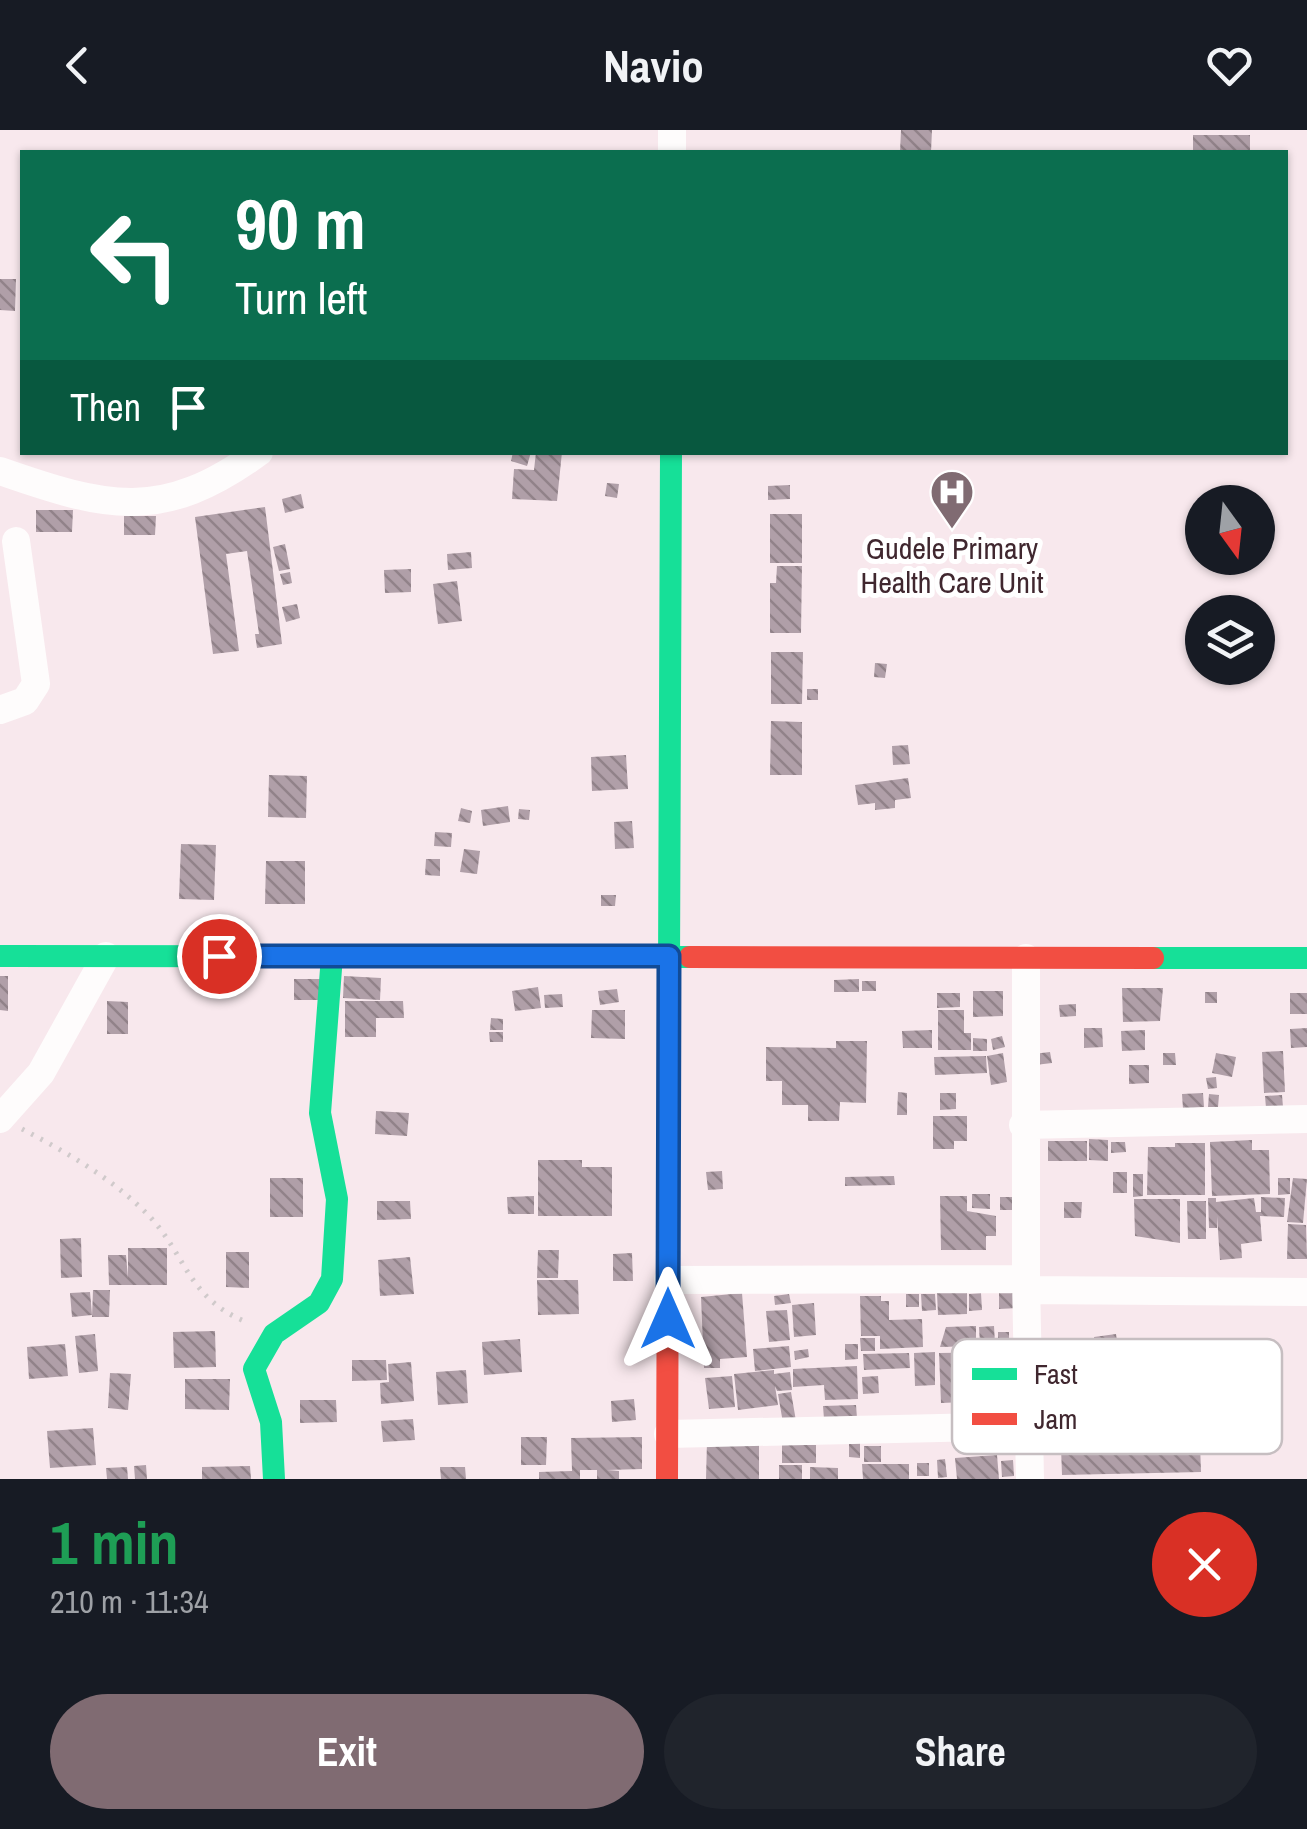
<!DOCTYPE html>
<meta charset="utf-8">
<style>
body{margin:0;font-family:"Archivo Narrow",sans-serif;background:#20242c;color:#f1f3f6;height:100vh;display:flex;flex-direction:column;font-size:38px;white-space:nowrap}
*{box-sizing:border-box;margin:0}
p{font-size:32px;color:#9ea1a6}
.icon{flex:none;width:55px;height:55px;fill:none;stroke:currentColor;stroke-width:2;stroke-linecap:round;stroke-linejoin:round}
.map{position:relative;height:1349px;overflow:hidden}
.details{display:flex;flex-direction:column;background:#171b24;flex:1}
.details>*{flex:none}
.guide{position:absolute;left:20px;top:20px;width:1268px;height:305px;border-radius:0px;box-shadow:0 2px 8px #0004;background:#0b6e4f;color:#fff;overflow:hidden}
.needle{width:65px;rotate:165deg}
.fabs{position:absolute;left:1185px;top:355px;display:grid;gap:20px}
.fabs a{display:grid;place-items:center;width:90px;height:90px;border-radius:50%;background:#171b24;box-shadow:0 2px 8px #0004;font-size:50px}
.pin{position:absolute;display:grid;place-items:center;width:85px;height:85px;color:#fff;margin:-42px;border:5px solid #fff;border-radius:50%;box-shadow:0 2px 10px #0007}
.me{position:absolute;width:110px;margin:-55px;rotate:0deg;stroke-linejoin:round;filter:drop-shadow(0 0 8px #0008)}
.turn{display:flex;align-items:center;gap:35px;height:210px;padding:0 50px;font-size:45px}
.turn .icon{width:130px;height:130px;stroke-width:2.5}
.turn b{display:block;font-size:70px;line-height:85px}
.then{display:flex;align-items:center;height:95px;padding:0 50px;background:#0003;gap:20px;font-size:38px}
.round{display:grid;place-items:center;flex:none;width:105px;height:105px;border-radius:52px;background:#20242c}
.overview{display:flex;align-items:center;justify-content:space-between;height:170px;padding:0 50px}
h1{font-size:60px;font-weight:700;line-height:75px;color:#1e9e55}
.primary-button{display:flex;gap:20px;margin-top:auto;padding:20px 50px}
.primary-button a{flex:1;height:115px;border-radius:60px;background:#806b72;color:#fff;font-size:40px;font-weight:700;line-height:115px;text-align:center}
.primary-button a+a{background:#20242c;color:#f1f3f6}
header{display:flex;justify-content:space-between;align-items:center;height:130px;padding:0 50px;background:#171b24;font-size:45px;font-weight:700}
.map>svg:first-child{display:block}
.building{fill:url(#building-back-hatch)}
.lines{fill:none;stroke-linecap:round;stroke-linejoin:round}
.path{stroke:#d0cacb;stroke-width:5;stroke-dasharray:2.5 8;stroke-linecap:butt}
.street{stroke:#fefcfc;stroke-width:28}
.fast{stroke:#16e098;stroke-width:22}
.jam{stroke:#f24e42;stroke-width:22}
.route-casing{stroke:#114b97;stroke-width:25}
.route{stroke:#1a73e8;stroke-width:18}
.labels{text-anchor:middle;stroke-width:10;stroke-linejoin:round;paint-order:stroke}
.poi-label{font-size:30px;fill:#40272f;stroke:#fff}
.key{fill:#fff;stroke:#c6bec1;stroke-width:2.5}
.key-label{font-size:28px;fill:#40272f}
</style>
<header><svg class="icon" aria-label="back" viewBox="0 0 24 24"><path d="M15 5l-7 7 7 7"/></svg>Navio<svg class="icon" aria-label="heart" viewBox="0 0 24 24"><path d="M12 20l-8-8c-3-5 5-10 8-4 3-6 11-1 8 4z"/></svg></header>
<div class="map">
<svg width="1307" height="1349" viewBox="0 0 1307 1349">
<defs>
<pattern id="building-back-hatch" width="6" height="6" patternUnits="userSpaceOnUse" patternTransform="scale(2.5)"><rect width="6" height="6" fill="#b09fa8"/><path d="M-1 5l2 2M0 0l6 6M5-1l2 2" fill="none" stroke="#918289"/></pattern>
</defs>
<rect width="100%" height="100%" fill="#f8e8ed"/>
<!-- building -->
<path class="building" d="M901 0H932L931 22H900Z
M1193 5H1250V22H1193Z
M0 149H16L15 181 0 180Z
M513 322H531L527 336 511 331Z
M536 322H562L557 371 512 369 514 339 534 340Z
M607 353 619 354 617 368 605 366Z
M790 355V369L768 370V356Z
M301 364 304 378 285 383 282 369Z
M265 377 282 514 257 518 255 504H259L247 421 226 424 239 521 213 524 195 387Z
M36 380H73L72 402H36Z
M770 384H802V433H770Z
M124 386H156L155 405H124Z
M285 414 290 439 279 441 273 417Z
M471 422 472 438 448 440 447 424Z
M777 436H802L801 503H770V453H776Z
M411 439V462L385 463 384 440Z
M290 442 292 453 283 455 280 444Z
M457 451 462 491 438 494 433 454Z
M297 474 300 488 286 492 282 477Z
M771 522H803L802 574H771Z
M875 533 887 534 885 548 874 547Z
M807 559H818V570H807Z
M771 591 802 592V645H770Z
M908 615 910 634 893 635 892 616Z
M626 625 628 659 592 661 591 627Z
M269 645 307 646 306 688 268 687Z
M908 648 911 668 895 670V678L875 680V673L858 675 855 655Z
M508 676 510 692 483 696 481 680Z
M461 678 472 681 470 693 458 691Z
M519 679 530 680 529 690 518 689Z
M632 691 634 718 615 719 614 692Z
M435 702 452 703 451 717 434 716Z
M181 714 216 715 214 770 179 769Z
M464 719 480 721 477 744 460 742Z
M426 729H440V746L425 745Z
M266 731H305V774H265Z
M601 765H616L615 776H601Z
M0 846H8V881L0 880Z
M344 846 381 848 380 870 343 868Z
M294 849H324L325 870H294Z
M859 849V862H834V850Z
M862 851H876V861H862Z
M538 857 541 878 515 881 512 861Z
M1122 858H1163L1160 891 1123 892Z
M617 859 619 872 600 875 598 861Z
M973 861H1003V886L973 887Z
M1205 862H1217V873H1205Z
M937 863H960V877L937 878Z
M1290 863H1307V884H1290Z
M562 864 563 877 545 878 544 865Z
M107 871 128 872V904H107Z
M345 871H403L404 888H376V907H345Z
M1076 874V886L1060 887 1059 875Z
M592 880H625V909L591 908Z
M938 880H964V903H971V920H938Z
M491 888 503 889V900H490Z
M1084 898H1102L1103 917 1084 918Z
M1307 898V917L1291 918 1290 899Z
M932 900V918H903L902 901Z
M1145 900V920L1122 921 1121 901Z
M489 902H503V912H490Z
M1002 906 1005 917 993 920 991 909Z
M973 908 987 909V921H973Z
M836 911H867L866 973 840 972 839 991H808V975H782V951H766V917L836 918Z
M1283 921 1285 962 1264 963 1262 922Z
M1050 922 1052 933 1035 935 1033 924Z
M1003 923 1007 952 991 955 987 926Z
M1163 923H1175L1176 935H1163Z
M1216 923 1236 927 1232 947 1212 943Z
M986 926 987 943 935 945 934 927Z
M1129 935H1149V953L1129 954Z
M1216 947 1217 958 1208 959 1206 948Z
M898 962 907 963V985H897Z
M940 963H956V979L940 980Z
M1203 963 1204 977 1183 979 1182 964Z
M1209 964 1219 965 1218 977H1208Z
M1282 965 1283 977 1266 978 1265 966Z
M376 981 409 983 407 1006 375 1004Z
M933 986H967V1011H954V1019H933Z
M1089 1009 1108 1010V1031L1089 1030Z
M1252 1010V1020H1269L1270 1064 1212 1066 1210 1012Z
M1048 1011H1087V1031H1048Z
M1111 1012H1125L1126 1022 1111 1023Z
M1175 1013H1205V1065H1147L1148 1017H1175Z
M538 1030H582V1037H612V1086H538Z
M722 1041 723 1059 708 1060 706 1042Z
M1113 1042H1127V1063H1113Z
M1133 1044H1143V1066L1133 1067Z
M894 1046 895 1055 845 1056V1047Z
M270 1048H303V1087H270Z
M1278 1048H1290V1064L1278 1065Z
M1293 1048 1307 1049 1303 1093 1287 1092Z
M972 1064H990V1079L972 1078Z
M534 1066V1084H508L507 1067Z
M940 1066H967V1081L996 1086V1106H986V1120H941Z
M1000 1067H1016V1080H1000Z
M1261 1067 1285 1068 1284 1087 1260 1086 1262 1111 1241 1114 1242 1128 1220 1130 1217 1086V1098H1209L1208 1068H1216V1072L1254 1068 1256 1082H1261Z
M1134 1069H1180V1113L1135 1106Z
M377 1071H410L411 1089 377 1090Z
M1187 1071H1206V1109H1188Z
M1064 1072H1082L1081 1088H1064Z
M1288 1094 1306 1095 1307 1129H1287Z
M81 1108 82 1147 61 1148 60 1109Z
M128 1118H167V1155H109L108 1125H126L128 1148Z
M538 1120H559L558 1148H537Z
M226 1122H249V1158L226 1157Z
M632 1123 633 1151H613V1124Z
M410 1127 414 1164 380 1166 378 1130Z
M537 1150H578L579 1184 538 1185Z
M93 1160H110L109 1187H92Z
M999 1160H1017L1018 1178 999 1179Z
M90 1162 92 1185 72 1187 70 1163Z
M967 1162V1184L938 1185 937 1163Z
M742 1163 747 1227 720 1229V1238H704L701 1167Z
M981 1163 982 1180 969 1181V1164Z
M789 1164 791 1173 775 1175 774 1166Z
M906 1164H919V1177H906Z
M921 1164H935L936 1180 922 1181Z
M860 1166H881V1171H889V1190L922 1189 923 1217 880 1219V1206H861Z
M814 1173 816 1205 794 1207 792 1175Z
M787 1180 790 1210 769 1212 766 1181Z
M976 1196V1216L940 1217 946 1197Z
M994 1196 995 1214 980 1215 979 1197Z
M215 1201 216 1237 174 1238 173 1202Z
M998 1202H1009V1216H998Z
M95 1204 98 1241 79 1243 75 1206Z
M1116 1204 1119 1226 1096 1229 1094 1207Z
M860 1208H875V1221H861Z
M520 1209 522 1242 484 1245 482 1212Z
M65 1214 68 1246 29 1249 27 1217Z
M845 1214H858V1229L845 1230Z
M789 1216 791 1237 755 1241 753 1219Z
M808 1219 809 1227 795 1230 794 1221Z
M935 1222V1255L915 1256 914 1223Z
M1005 1222V1243L964 1241 965 1272 941 1273 939 1223Z
M909 1223 910 1238 864 1240 863 1224Z
M352 1230H386L387 1250 352 1251Z
M411 1232 414 1271 381 1274 380 1253 389 1252 388 1234Z
M857 1236 858 1269 825 1270 824 1255 793 1257V1239Z
M466 1240 468 1273 438 1275 436 1242Z
M774 1240V1244L790 1242 792 1260 777 1261 775 1256 778 1275 738 1280 734 1244Z
M110 1243 131 1244 128 1280 108 1278Z
M732 1246 735 1277 709 1279 705 1248Z
M878 1246 879 1263 863 1264 862 1247Z
M185 1249H230L229 1280 185 1279Z
M791 1262 796 1291 783 1293 778 1264Z
M634 1269 636 1290 612 1292 611 1271Z
M300 1270H336L337 1292 300 1293Z
M856 1275 857 1288 824 1289 823 1276Z
M413 1289 415 1310 383 1312 381 1291Z
M93 1298 96 1335 50 1338 47 1301Z
M521 1307H547L546 1335H521Z
M642 1307V1339L607 1340 619 1341V1349H597V1340H580V1349H539V1342L572 1341 571 1308Z
M707 1311H759V1349H706Z
M860 1313V1328L849 1327V1314Z
M1200 1314 1201 1342 1062 1345 1061 1317Z
M782 1315H816V1333H782Z
M864 1316H881V1332H864Z
M997 1325 999 1349H957L955 1328Z
M945 1329 947 1347 938 1348 937 1330Z
M1013 1330 1014 1346 1002 1347 1001 1331Z
M917 1333H929V1346H917Z
M862 1334H909V1349H863Z
M146 1335 147 1349H135L134 1336Z
M779 1335H802V1349H779Z
M250 1336 251 1349H202V1337Z
M127 1337 128 1349H107L106 1338Z
M440 1337H465L466 1349H441Z
M810 1337 838 1338V1349H810Z"/>
<g class="lines">
<!-- path -->
<path class="path" d="M22 999C68 1023 115 1050 151 1088 185 1125 189 1168 244 1191"/>
<!-- street -->
<path class="street" d="M672 22V0
M0 341C106 378 162 393 259 322
M0 580 25 571 36 554 16 411
M1026 828V1149
M0 989 41 943 106 826
M1023 995 1307 989
M668 1150 1026 1149 1030 1349
M1026 1160 1307 1162
M668 1304 1028 1296"/>
<!-- fast -->
<path class="fast" d="M0 826 690 827
M1153 828H1307
M669 839 671 322
M274 1349 271 1292 254 1239 274 1204 319 1173 332 1149 337 1069 320 983 332 826"/>
<!-- jam -->
<path class="jam" d="M690 827 1153 828
M667 1349 669 839"/>
</g>
<g class="lines">
<defs>
<path id="route" d="M219 826H669L668 1189"/>
</defs>
<!-- route casing -->
<use href="#route" class="route-casing"/>
<!-- route -->
<use href="#route" class="route"/>
</g>
<!-- icons -->
<defs>
<symbol id="hospital-pin" viewBox="-11 -11 22 30"><path d="M0 17L-7.5 6A9.5 9.5 0 1 1 7.5 6Z" fill="#806b72" stroke="#fff"/><path d="M-5-5h3v3.5h4V-5h3V5h-3V1.5h-4V5h-3Z" fill="#fff"/></symbol>
</defs>
<g fill-rule="evenodd">
<use href="#hospital-pin" x="927" y="337" width="50" height="68"/>
</g>
<g class="labels">
<!-- poi labels -->
<g class="poi-label">
<text x="952" y="429">Gudele Primary<tspan x="952" dy="34">Health Care Unit</tspan></text>
</g>
</g>
<!-- legend -->
<rect x="952" y="1209" width="330" height="115" rx="15" class="key"/>
<rect x="972" y="1238" width="45" height="12" fill="#16e098"/>
<rect x="972" y="1283" width="45" height="12" fill="#f24e42"/>
<g class="key-label">
<text x="1034" y="1254">Fast</text>
<text x="1034" y="1299">Jam</text>
</g>
</svg>
<div class="fabs">
<a><svg class="needle" viewBox="-14 -14 28 28"><path d="M0-13l5 13h-10z" fill="#e53935"/><path d="M0 13l5-13h-10z" fill="#9ea1a6"/></svg></a>
<a><svg class="icon" aria-label="layers" viewBox="0 0 24 24"><path d="M12 4l9 5-9 5-9-5zM3 14l9 5 9-5"/></svg></a>
</div>
<div class="pin" style="left:219px;top:826px;background:#d93025"><svg class="icon" aria-label="arrive" viewBox="0 0 24 24"><path d="M6 21V4h12l-3 4 3 4H6"/></svg></div>
<svg class="me" style="left:668px;top:1189px" viewBox="-20 -20 40 40"><path d="M0-17L14 15 0 8-14 15z" fill="#1a73e8" stroke="#fff" stroke-width="4"/></svg>
<div class="guide">
<div class="turn"><svg class="icon" aria-label="left" viewBox="0 0 24 24"><path d="M17 20v-9H6M10 6l-5 5 5 5"/></svg><div><b>90 m</b>Turn left</div></div>
<div class="then">Then<svg class="icon" aria-label="arrive" viewBox="0 0 24 24"><path d="M6 21V4h12l-3 4 3 4H6"/></svg></div>
</div>
</div>
<section class="details">
<div class="overview"><div><h1>1 min</h1><p>210 m · 11:34</p></div><a class="round" style="background:#d93025;color:#fff"><svg class="icon" aria-label="close" viewBox="0 0 24 24"><path d="M6 6l12 12M18 6L6 18"/></svg></a></div>
<div class="primary-button"><a>Exit</a><a>Share</a></div>
</section>
